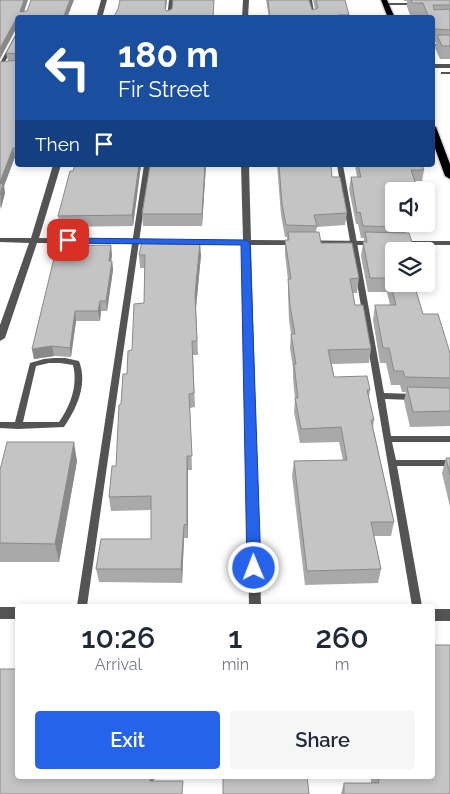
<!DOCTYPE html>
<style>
body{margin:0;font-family:Raleway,sans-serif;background:#f6f6f7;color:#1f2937;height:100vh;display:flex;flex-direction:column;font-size:19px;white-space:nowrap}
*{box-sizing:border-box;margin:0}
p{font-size:16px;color:#747a83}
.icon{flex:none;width:28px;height:28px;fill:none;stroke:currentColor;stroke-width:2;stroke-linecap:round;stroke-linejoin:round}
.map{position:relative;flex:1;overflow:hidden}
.sheet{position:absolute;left:15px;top:604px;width:420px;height:175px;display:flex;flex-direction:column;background:#fff;border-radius:5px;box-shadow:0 2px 8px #0003}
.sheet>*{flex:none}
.guide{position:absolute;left:15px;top:15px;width:420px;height:152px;border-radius:5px;box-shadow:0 2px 8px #0003;background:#1a4fa0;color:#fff;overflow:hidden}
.buttons{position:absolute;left:385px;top:182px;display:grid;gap:10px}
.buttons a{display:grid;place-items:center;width:50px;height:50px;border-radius:5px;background:#fff;box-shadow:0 2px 8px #0003;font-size:25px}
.pin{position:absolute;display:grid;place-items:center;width:42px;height:42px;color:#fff;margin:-21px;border-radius:10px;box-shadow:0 2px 8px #0006}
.me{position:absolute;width:55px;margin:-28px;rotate:359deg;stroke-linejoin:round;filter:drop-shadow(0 0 4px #0008)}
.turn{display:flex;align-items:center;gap:18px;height:105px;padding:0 20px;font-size:22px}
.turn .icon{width:65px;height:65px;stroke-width:2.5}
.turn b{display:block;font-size:35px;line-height:42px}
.then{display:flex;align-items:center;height:48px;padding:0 20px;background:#0003;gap:10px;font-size:19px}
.eta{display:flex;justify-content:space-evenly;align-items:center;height:85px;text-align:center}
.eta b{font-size:30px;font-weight:600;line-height:35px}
.action{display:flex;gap:10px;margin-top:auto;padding:10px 20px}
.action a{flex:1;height:58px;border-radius:5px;background:#2563eb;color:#fff;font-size:20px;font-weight:600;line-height:58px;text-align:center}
.action a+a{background:#f6f6f7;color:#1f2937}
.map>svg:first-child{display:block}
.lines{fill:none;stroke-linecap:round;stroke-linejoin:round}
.primary-casing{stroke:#dbdbdb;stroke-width:3}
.service{fill:#545454;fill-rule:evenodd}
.minor{fill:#545454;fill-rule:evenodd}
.tertiary{fill:#545454;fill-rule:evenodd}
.primary{fill:#000;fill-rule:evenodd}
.wall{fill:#a9a9a9}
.shaded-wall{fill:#898989}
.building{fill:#c4c4c4;stroke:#898989}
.route{fill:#2563eb;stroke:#184099}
</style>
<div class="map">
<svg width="450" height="794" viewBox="0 0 450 794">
<rect width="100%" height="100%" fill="#fff"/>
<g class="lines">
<defs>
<path id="primary" d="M381 0H387L395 18H388Z
M432 125 436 127 450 164V179L445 176 432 140Z"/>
</defs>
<!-- primary casing -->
<use href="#primary" class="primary-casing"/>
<!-- service -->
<path class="service" d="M169 0H173L171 18H167Z
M308 0H312L315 18H311Z
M385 3H417L419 4 417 5H386Z
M18 30V36L2 68 0 69V63Z
M432 44H450V46H432Z
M441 72H450V74H441Z
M144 165H150L87 606H77Z
M337 165H343L384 393 413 394 417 397 413 400 385 399 391 436H450V442H392L396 460H450V466H397L422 606H412Z
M54 358H65L79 361C88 384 77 408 64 427L18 429 0 428V422H15L30 363 44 359ZM49 363H60L73 365C78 385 71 405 59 422H23L36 366Z"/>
<!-- minor -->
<path class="minor" d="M101 0H107L102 18H96Z
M243 0H249L248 18H242Z
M53 165H61L39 238 154 240 158 242 154 244 37 243 5 338 0 341V325L29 243 0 242V238H31Z
M241 165H249L251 240 377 241 381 243 377 245H251L261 606H249L243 245 189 244 185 242 189 240H243Z
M396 241H450V245H396Z"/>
<!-- tertiary -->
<path class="tertiary" d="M432 64H450V68H432Z
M0 607H18V619H0Z
M432 609H450V621H432Z"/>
<!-- primary -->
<use href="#primary" class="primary"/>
</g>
<!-- wall -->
<path class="wall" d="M266 0H309L312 10 315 9 313 0H345L349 15 348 18H269Z
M404 0H450V59H440L435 48 436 42H432V18H421V16L410 15 407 7V1H404Z
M18 31V157H15L4 186 5 193 0 209V62L10 61H8L6 53Z
M141 165 133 226 60 227 58 216 73 171Z
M206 165 202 226H143L142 214Z
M277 165H331L332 177 347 213 345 225 317 227 316 232 321 243 359 278 357 293H353L355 305 371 349 369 363 332 364 334 377 370 390 369 397 374 420 373 427 394 522 391 536H374L381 569 378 583 305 585 292 476 294 461 343 460 339 442 300 443 294 412 295 399 293 379V368L290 348 291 334 289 320 288 293V280L285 254V240H287V237H285L281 215Z
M355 165H422L424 170 422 181H415L394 224H425L424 231H406L394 284H421L420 292H416L423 314 450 353V426L410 427 404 401 406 392H402L400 385H391L386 363H380L373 320 375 305H390L387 292H368L361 256 364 238H361L358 224H356L349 189 351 177H357Z
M112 254 111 261H112L113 270 107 311H101L100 321H76L71 357 54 356 34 359 32 349Z
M139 255H201L196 307 198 355H193L195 407 190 408 192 470H188V538H184L182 583 99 582 96 569 151 539V510L111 511 109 497 116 466 121 404 127 374 144 303 145 268H140Z
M446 458H450V507L442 473Z
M77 461 59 562H0V470Z
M371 776H432L450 794H341L344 783H371Z"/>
<!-- shaded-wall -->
<path class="shaded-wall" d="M24 0H28L22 18 20 12Z
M70 0H74L67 18H63Z
M166 0H167L165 18V9Z
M15 21H18V29H16L0 59V48Z
M13 148 15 157 4 186 5 193 1 209 0 182Z
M139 165H141L133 226 132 215Z
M205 165H206L202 226V214Z
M200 242 201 255 196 308 195 294Z
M111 245 112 254 110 270 109 261Z
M112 261 113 270 107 311 106 301Z
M100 301 101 311 100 321 98 311Z
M75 311 76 321 71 357 70 348Z
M52 346 54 356 34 359 32 349Z
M74 442 77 461 59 562 55 544Z
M187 456 188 470V538L187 524Z
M184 525V538L182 583 181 569Z
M150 776H154L153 794 150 781Z"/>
<!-- building -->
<path class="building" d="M0 0H24L20 12 27 11 31 0H70L63 18H18V21H15L0 48Z
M120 0H166L165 9 167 11 172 9 173 0H214L213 18H113L118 9Z
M268 0H309L312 10 318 8 316 0H345L349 15H338L339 18H270Z
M411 0H450V5H433L434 10 450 9V30L434 29 432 25V18H429L423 3H412Z
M18 31V54L6 53Z
M437 35H450V46H442Z
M18 60V148H13L0 182V62Z
M75 165H139L132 215 58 216 70 171H73Z
M150 165H205L202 214H142Z
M279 165H331L332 177H340L347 213 314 215 317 226 286 225 282 204Z
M358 165H422L424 170H411L418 191H394V224H406V227L363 226 360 212 357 213 351 177H361Z
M0 184H3L0 195Z
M288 232H319L321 243H352L359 278 350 279 355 305H363L371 349 328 350 334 377 367 376 370 390H367L374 420H371L394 522H371L381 569 307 571 294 461 347 460 341 427 301 429 295 398H298L294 364H296L291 334H295L290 306 288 279H291L285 240H289Z
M365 232 409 233 415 251H394V284H414L423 314H438L450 353V378L405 377 403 371H394L389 348H383L375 305H396L389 278H370L363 242H367Z
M142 241 200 242 195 294 197 341H192L194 393 189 394 192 456H187V524L184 525 181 569H96L101 539H151V496L109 497 112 466H116L119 405 121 404 123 374H127L128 351 132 350 134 304 144 303 145 255H139Z
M111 245 109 261H112L106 301H100L98 311H75L70 348 52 346 32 349 57 246Z
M407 387 450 388V411L413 412Z
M7 442H74L55 544 0 543V470Z
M446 458H450V475Z
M432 645H450V794H344V783H379L378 776H432Z
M0 669H18V776H150V781H183L182 794H0Z
M223 776H307L309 794H223Z"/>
<!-- route -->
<path class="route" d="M65 238 246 240 250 243 261 568 259 572H249L247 568 241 245 68 243 65 242Z"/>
</svg>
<div class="buttons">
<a><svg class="icon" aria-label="sound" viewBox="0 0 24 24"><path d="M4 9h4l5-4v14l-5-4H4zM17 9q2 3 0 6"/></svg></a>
<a><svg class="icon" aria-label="layers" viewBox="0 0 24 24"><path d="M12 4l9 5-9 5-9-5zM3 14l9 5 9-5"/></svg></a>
</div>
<div class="pin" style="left:68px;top:240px;background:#d93025"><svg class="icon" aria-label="arrive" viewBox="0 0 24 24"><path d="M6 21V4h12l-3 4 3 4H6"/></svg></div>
<svg class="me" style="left:254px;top:568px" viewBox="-20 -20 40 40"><circle r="17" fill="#2563eb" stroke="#fff" stroke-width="3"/><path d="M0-11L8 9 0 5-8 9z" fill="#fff"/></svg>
<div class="guide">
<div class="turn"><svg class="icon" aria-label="left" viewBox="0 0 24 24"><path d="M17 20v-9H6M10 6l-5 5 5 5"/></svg><div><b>180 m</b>Fir Street</div></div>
<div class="then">Then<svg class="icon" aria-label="arrive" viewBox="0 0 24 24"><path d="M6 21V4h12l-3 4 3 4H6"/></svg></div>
</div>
<section class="sheet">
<div class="eta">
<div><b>10:26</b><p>Arrival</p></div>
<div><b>1</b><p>min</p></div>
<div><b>260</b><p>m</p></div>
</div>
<div class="action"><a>Exit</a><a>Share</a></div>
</section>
</div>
